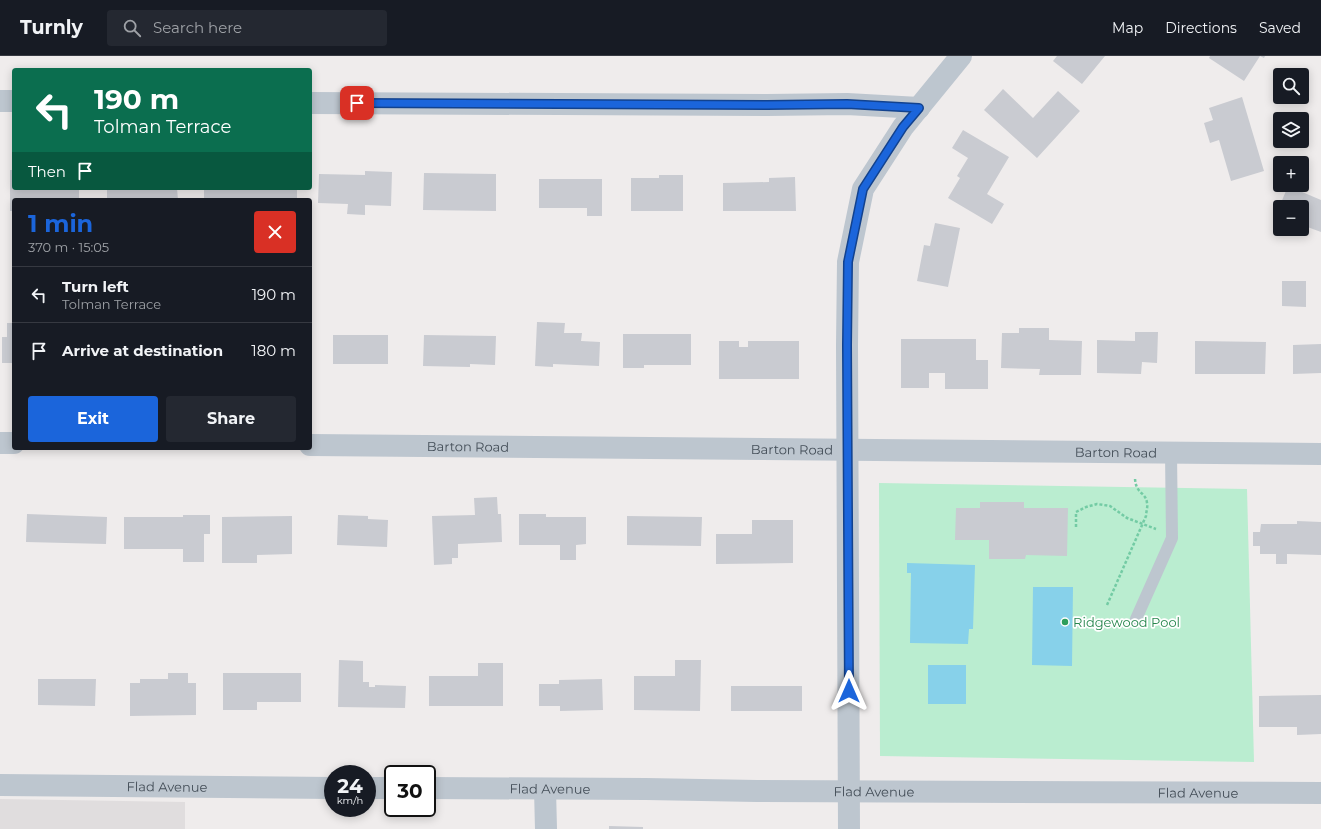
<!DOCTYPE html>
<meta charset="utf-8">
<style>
body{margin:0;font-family:Montserrat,sans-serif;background:#242831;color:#f1f3f6;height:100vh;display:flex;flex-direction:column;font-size:15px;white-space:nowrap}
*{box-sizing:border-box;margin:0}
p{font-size:13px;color:#9ea1a6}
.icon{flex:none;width:22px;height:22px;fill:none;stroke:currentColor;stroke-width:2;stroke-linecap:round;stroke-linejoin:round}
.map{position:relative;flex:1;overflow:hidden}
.panel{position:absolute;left:12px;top:142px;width:300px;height:252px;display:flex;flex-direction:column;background:#171b24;border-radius:4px;box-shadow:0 2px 10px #0003}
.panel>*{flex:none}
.banner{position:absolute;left:12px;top:12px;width:300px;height:122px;border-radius:4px;box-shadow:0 2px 10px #0003;background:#0b6e4f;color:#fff;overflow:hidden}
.controls{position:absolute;left:1273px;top:12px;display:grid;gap:8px}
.controls a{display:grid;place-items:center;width:36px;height:36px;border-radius:4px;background:#171b24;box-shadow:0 2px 10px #0003;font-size:20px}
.speed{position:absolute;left:324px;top:709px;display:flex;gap:8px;font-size:20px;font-weight:700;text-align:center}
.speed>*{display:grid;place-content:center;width:52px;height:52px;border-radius:50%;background:#171b24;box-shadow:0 2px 10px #0003;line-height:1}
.speed small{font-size:10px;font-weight:400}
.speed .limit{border:2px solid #111;border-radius:6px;background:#fff;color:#111}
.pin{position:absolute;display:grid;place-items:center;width:34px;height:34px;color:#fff;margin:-17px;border-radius:8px;box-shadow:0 2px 6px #0006}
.me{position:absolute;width:44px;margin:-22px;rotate:0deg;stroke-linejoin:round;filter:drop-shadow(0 0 3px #0008)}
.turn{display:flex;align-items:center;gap:14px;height:84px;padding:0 16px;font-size:18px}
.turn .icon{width:52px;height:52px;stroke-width:2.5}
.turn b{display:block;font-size:28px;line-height:34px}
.then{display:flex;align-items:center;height:38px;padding:0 16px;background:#0003;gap:8px;font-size:15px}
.round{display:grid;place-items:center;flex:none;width:42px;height:42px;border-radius:4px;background:#242831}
.overview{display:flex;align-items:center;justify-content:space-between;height:68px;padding:0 16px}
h1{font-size:24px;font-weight:700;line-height:30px;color:#1b65db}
.action{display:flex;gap:8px;margin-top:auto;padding:8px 16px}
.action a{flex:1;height:46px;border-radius:4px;background:#1b65db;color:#fff;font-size:16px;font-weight:700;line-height:46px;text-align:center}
.action a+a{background:#242831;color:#f1f3f6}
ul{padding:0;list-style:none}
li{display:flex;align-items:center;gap:12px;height:56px;padding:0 16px;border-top:1px solid #363941}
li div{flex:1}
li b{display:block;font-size:15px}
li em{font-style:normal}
header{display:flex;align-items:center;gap:24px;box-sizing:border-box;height:56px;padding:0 20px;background:#171b24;border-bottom:1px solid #363941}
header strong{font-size:19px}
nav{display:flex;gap:22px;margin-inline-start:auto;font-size:14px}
.search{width:280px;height:36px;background:#242831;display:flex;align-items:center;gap:10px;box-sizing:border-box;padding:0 14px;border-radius:4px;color:#9ea1a6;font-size:15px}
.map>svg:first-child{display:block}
.education{fill:#e0ddde}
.green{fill:#baedd0}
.water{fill:#87d1ea}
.building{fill:#c9cbd1}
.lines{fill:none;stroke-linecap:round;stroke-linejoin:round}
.path{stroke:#73cba4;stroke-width:2.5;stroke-dasharray:3 2;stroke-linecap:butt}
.lane{stroke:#bdc6cf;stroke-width:12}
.street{stroke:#bdc6cf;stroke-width:22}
.route-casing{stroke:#12428e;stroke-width:10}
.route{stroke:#1b65db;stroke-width:7}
.leisure-dot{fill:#2e9e5b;stroke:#fff;stroke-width:1.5}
.labels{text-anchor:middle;stroke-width:3.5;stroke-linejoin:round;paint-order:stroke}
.street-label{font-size:13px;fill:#454f59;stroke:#fff}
.leisure-label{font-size:13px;fill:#27864d;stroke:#fff;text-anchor:start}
</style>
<header>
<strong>Turnly</strong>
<div class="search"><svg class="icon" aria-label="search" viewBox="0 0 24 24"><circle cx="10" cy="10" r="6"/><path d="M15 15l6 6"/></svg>Search here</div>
<nav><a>Map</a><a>Directions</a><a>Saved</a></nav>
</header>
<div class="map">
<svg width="1321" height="773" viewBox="0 0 1321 773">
<rect width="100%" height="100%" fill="#efecec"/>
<!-- education -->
<path class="education" d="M0 743 185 746V773H0Z"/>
<!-- green -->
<path class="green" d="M879 427 1247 433 1254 706 880 700Z"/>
<!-- water -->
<path class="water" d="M907 507 975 509 973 573H969L968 588 910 587 911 517H907Z
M1033 531H1073L1072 610 1032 609Z
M928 609H966V648H928Z"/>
<!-- building -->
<path class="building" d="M1057 0H1105L1082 28 1053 5Z
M1210 0H1265L1264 2 1260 0 1244 25 1209 2Z
M1003 33 1033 62 1058 35 1080 55 1037 102 984 54Z
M1242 41 1264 115 1231 125 1219 84 1210 87 1204 67 1213 64 1209 52Z
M963 74 1009 101 987 138 1004 148 992 168 948 142 960 122 957 120 968 102 952 92Z
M10 114H14V132H79V144H14V155H10Z
M365 115 392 116 391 150 365 149V159L347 158 348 148 318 147 319 118 365 119Z
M424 117 496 118V155L423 154Z
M659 119H683V155H631V122H659Z
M795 121 796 155H723V127L769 126V122Z
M539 123H602V160H587V152H539Z
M1288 130 1321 144V176L1302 169V151H1280V160L1276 159Z
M107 132H177L178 144H107Z
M204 132H297V144H204Z
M935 167 960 172 948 231 917 225 924 189 930 190Z
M1282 225H1306V251L1282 250Z
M537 266 565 267 564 277H582L581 285 600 286 599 310 553 308V311L535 310Z
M7 267H14V307H2V281H7Z
M1019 272H1049V284L1082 285 1081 319H1039L1040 313 1001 312 1002 277H1019Z
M1135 276H1158L1157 307 1142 306 1141 318 1097 317V284L1135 285Z
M623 278H691V309H644V312H623Z
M333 279H388V308H333Z
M424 279 496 280 495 309 470 308V311L423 310Z
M901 283H976V304H988V333H945V317H929V332H901Z
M719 285H739V291H748V285H799V323H719Z
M1195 285 1266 286 1265 318H1195Z
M1321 288V317L1293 318V289Z
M497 441 498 458H501L502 486 458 488V502H452V508L434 509 432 460 475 459 474 442Z
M980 446H1024V452H1068L1067 500 1026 499 1025 503H989V484H955L956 452H980Z
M27 458 107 461 106 488 26 486Z
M519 458H546V461H586V488L576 489V504H560V489H519Z
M183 459H210V478H204V506H183V493H124V461H183Z
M338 459 368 460V463L388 464 387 491 337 489Z
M292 460V498L257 499V507H222V461Z
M627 460 702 461 701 490 627 489Z
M752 464H793V507L716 508V478H752Z
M1297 465 1321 466V499L1287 498V508H1276V498H1260V490H1253V476H1260L1261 468H1297Z
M339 604 363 605V626H369V631H375V629L406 630 405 652 338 651Z
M675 604H701L700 655 634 654V620H675Z
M478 607H503V650H429V620H478Z
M168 617H188V627H196V659L130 660V627H140V623H168Z
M223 617H301V646H257V654H223Z
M38 623H96L95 650 38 649Z
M602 623 603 654 560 655V650H539V628H559V624Z
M731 630H802V655H731Z
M1321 639V678L1297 679V671H1259V640Z
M609 770 643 771V773H609Z"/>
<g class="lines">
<!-- path -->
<path class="path" d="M1076 471V456L1086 451 1097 448 1110 450 1127 462 1156 473
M1107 549 1146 460C1146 456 1148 451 1147 447 1146 436 1135 438 1135 421"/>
<!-- lane -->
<path class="lane" d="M1136 563 1172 482 1171 396"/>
<!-- street -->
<g class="street">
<path d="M0 45H14"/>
<path d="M310 47 767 49 847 48 919 52"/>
<path d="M0 387H14"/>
<path id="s1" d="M310 389 1321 398"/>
<path id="s2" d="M0 729 333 732"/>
<path d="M367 732H393"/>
<path id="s3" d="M427 732 646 733 757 735 1321 737"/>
<path d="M545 733 546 773"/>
<path d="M849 773 847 289 848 206 863 133 903 71 961 0"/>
</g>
</g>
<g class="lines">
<defs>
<path id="route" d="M357 47 767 49 847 48 919 52 903 71 863 133 848 206 847 289 849 635"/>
</defs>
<!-- route casing -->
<use href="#route" class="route-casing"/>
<!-- route -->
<use href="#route" class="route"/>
</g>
<!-- markers -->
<circle class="leisure-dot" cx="1065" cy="566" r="4"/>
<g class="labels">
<!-- street labels -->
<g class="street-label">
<text dy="5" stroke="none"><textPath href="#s1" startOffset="158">Barton Road</textPath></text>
<text dy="5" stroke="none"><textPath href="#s1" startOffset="482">Barton Road</textPath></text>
<text dy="5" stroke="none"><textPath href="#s1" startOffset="806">Barton Road</textPath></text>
<text dy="5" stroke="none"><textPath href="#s2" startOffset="167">Flad Avenue</textPath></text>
<text dy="5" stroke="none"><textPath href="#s3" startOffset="123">Flad Avenue</textPath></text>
<text dy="5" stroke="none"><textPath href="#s3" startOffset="447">Flad Avenue</textPath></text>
<text dy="5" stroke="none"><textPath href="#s3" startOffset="771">Flad Avenue</textPath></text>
</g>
<!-- leisure labels -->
<g class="leisure-label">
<text x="1073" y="571">Ridgewood Pool</text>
</g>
</g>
</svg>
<div class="controls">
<a><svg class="icon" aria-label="search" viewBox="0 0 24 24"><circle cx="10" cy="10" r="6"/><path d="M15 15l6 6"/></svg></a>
<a><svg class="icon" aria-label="layers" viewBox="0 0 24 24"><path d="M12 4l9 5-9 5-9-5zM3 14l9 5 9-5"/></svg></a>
<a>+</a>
<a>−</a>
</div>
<div class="speed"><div>24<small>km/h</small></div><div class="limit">30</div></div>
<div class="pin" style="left:357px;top:47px;background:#d93025"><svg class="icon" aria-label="arrive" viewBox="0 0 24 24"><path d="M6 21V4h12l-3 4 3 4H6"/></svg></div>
<svg class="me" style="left:849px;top:635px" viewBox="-20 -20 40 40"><path d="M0-17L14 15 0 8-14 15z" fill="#1b65db" stroke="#fff" stroke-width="4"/></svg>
<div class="banner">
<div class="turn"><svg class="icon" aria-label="left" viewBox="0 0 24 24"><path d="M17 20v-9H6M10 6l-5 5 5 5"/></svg><div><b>190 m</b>Tolman Terrace</div></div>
<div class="then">Then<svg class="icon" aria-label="arrive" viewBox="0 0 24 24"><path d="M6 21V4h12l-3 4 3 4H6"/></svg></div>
</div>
<section class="panel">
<div class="overview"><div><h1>1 min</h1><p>370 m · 15:05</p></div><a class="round" style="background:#d93025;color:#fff"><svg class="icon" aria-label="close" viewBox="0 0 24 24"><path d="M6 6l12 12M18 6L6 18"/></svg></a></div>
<ul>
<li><svg class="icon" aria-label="left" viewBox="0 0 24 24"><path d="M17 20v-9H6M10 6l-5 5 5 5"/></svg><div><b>Turn left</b><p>Tolman Terrace</p></div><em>190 m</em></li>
<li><svg class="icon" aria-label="arrive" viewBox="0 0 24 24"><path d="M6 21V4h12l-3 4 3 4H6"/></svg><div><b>Arrive at destination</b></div><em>180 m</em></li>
</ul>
<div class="action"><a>Exit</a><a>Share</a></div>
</section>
</div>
